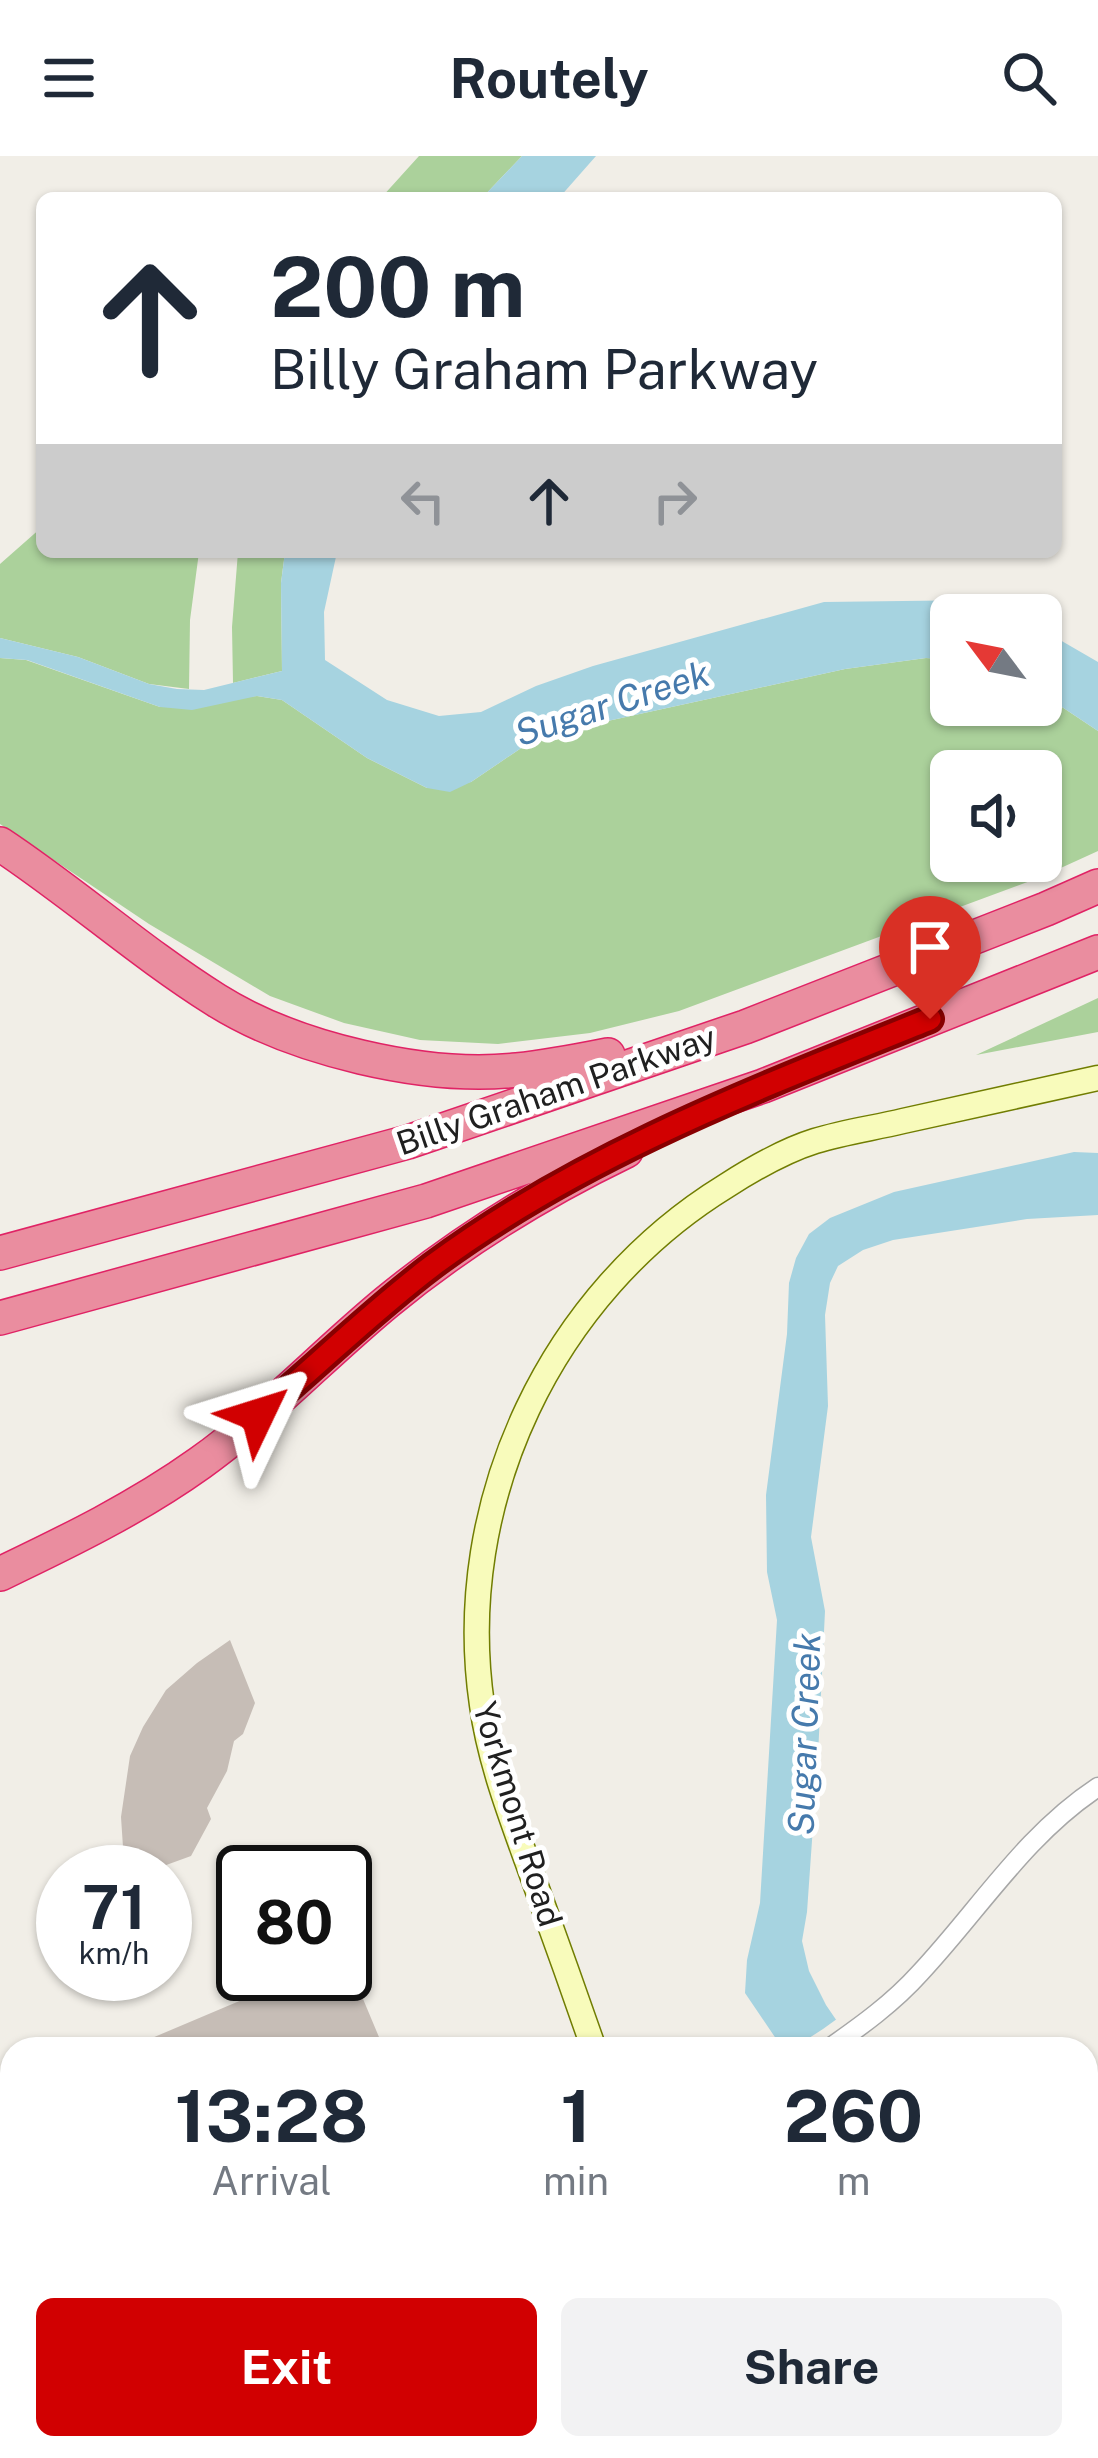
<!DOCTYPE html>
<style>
body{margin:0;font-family:"Public Sans",sans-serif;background:#f2f2f3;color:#1f2937;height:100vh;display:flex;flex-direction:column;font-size:45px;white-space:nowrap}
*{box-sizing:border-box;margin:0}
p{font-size:39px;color:#747a83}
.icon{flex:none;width:66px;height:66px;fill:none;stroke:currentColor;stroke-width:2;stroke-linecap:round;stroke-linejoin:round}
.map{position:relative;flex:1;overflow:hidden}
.sheet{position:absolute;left:0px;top:1881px;width:1098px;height:423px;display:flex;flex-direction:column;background:#fff;border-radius:36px 36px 0 0;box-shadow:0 3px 9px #0004}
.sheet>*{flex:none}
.banner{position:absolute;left:36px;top:36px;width:1026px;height:366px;border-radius:18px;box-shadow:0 3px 9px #0004;background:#fff;color:#1f2937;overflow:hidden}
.needle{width:78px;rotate:302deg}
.fabs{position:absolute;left:930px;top:438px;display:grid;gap:24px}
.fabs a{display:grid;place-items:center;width:132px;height:132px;border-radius:18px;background:#fff;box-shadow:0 3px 9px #0004;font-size:60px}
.speed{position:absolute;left:36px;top:1689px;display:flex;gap:24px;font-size:60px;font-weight:700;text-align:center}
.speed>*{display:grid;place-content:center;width:156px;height:156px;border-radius:50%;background:#fff;box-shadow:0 3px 9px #0004;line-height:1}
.speed small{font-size:30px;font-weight:400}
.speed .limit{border:6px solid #111;border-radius:18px;background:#fff;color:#111}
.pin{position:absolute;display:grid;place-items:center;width:102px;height:102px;color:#fff;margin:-123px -51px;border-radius:50% 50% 50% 0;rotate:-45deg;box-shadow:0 0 12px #0007}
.pin .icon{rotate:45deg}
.me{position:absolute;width:132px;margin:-66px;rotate:49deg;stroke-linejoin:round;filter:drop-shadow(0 0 9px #0008)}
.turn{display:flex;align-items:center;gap:42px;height:252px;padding:0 36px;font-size:54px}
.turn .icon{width:156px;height:156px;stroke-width:2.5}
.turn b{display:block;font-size:84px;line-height:102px}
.lanes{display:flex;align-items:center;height:114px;padding:0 36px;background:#0003;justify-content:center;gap:60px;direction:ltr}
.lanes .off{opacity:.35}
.eta{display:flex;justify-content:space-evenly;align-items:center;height:204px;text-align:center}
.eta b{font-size:72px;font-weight:700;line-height:84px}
.action{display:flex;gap:24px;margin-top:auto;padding:24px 36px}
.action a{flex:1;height:138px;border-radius:18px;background:#d10001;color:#fff;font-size:48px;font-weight:700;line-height:138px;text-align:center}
.action a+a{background:#f2f2f3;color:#1f2937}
header{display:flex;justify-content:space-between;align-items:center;height:156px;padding:0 36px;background:#fff;font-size:54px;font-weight:700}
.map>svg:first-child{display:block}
.forest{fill:#abd19b;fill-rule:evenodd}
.water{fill:#a6d3e0}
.pier{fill:#f1eee7}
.building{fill:#c6bdb6}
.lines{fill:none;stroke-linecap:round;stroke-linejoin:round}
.street-casing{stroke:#a7a7a7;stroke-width:21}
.secondary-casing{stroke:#717d02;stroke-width:27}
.highway-casing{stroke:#e02365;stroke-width:36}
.street{stroke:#fff;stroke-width:18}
.secondary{stroke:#f8fbbb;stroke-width:24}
.highway{stroke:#ea8d9f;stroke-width:33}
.route-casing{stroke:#880001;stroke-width:30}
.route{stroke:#d10001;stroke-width:21}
.labels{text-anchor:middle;stroke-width:10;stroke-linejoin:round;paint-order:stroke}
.street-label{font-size:33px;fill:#202020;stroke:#fff}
.water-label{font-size:36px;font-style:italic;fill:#467aac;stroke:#fff}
</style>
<header><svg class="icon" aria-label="menu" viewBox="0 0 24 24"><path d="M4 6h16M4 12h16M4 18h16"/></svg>Routely<svg class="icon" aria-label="search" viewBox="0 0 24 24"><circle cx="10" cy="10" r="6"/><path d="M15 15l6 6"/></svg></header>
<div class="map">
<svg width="1098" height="2302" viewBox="0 0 1098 2302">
<rect width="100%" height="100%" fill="#f1eee7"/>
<!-- forest -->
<path class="forest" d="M419 0H522L482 42H381Z
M42 371V396H199L190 464 189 533 149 528 78 501 0 482V408Z
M238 396H285L281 427 282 515 233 527 232 471Z
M0 502 26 504 160 551 257 540 282 544 367 602 427 632 471 626 539 580 845 513 926 502 951 504V549H1041V537L1098 575V695L1041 721 679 855 590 877 498 888 420 884 344 867 270 840 149 768 0 668ZM951 615H1041V705H951Z
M1098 842V876L976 899Z"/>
<!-- water -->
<path class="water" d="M522 0H596L559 42H482Z
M285 396H337L324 456 325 504 387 544 439 560 481 556 536 530 593 510 824 446 981 444 1016 459H951V504L926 502 845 513 539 580 471 626 450 636 427 632 367 602 282 544 257 540 192 554 160 551 27 504 0 502V482L78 501 149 528 177 533 204 534 282 515 281 427Z
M1041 473 1098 506V575L1041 537Z
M1074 996 1098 997V1059L1027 1063 893 1084 863 1094 838 1110 830 1127 825 1159 828 1250 811 1381 825 1455 818 1599 807 1756 802 1785 809 1815 826 1849 856 1893H783L745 1837 747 1804 760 1747 777 1464 767 1416 766 1339 787 1178 789 1127 796 1102 809 1078 830 1062 894 1036Z
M1086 2064 1098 2068V2132L1086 2126Z
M1086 2173 1098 2188V2295L1086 2252Z"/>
<!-- pier -->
<path class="pier" d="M841 1860 862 1893H792L823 1873Z"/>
<!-- building -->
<path class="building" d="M230 1484 255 1547 243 1578 234 1585 227 1615 207 1652 211 1663 191 1700 147 1716H131L123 1691 121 1661 130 1600 143 1571 166 1534 197 1507Z
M345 1800 384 1893H126L303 1818H345Z
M423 2292H531L529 2302H493L455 2296 437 2298Z
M855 2292H916L920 2302H859Z"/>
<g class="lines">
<defs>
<path id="street" d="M828 1893C861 1870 893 1847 920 1817 979 1754 1025 1679 1098 1631"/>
<path id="secondary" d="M594 1893C572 1830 550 1768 527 1705 509 1655 489 1602 482 1549 452 1345 552 1137 726 1030 754 1012 783 995 815 985 844 976 874 972 903 965 968 951 1033 936 1098 922
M0 1954 12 1980
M0 2049 12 2073
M130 2292 135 2302
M673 2302 677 2292"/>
<path id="highway" d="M0 688C74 737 141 797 216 844 294 893 425 924 517 914 548 911 578 905 608 899
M0 1097 408 986 745 871 1046 753 1098 730
M0 1162 426 1045 763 930 1098 796
M0 1418C69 1385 137 1352 200 1307 267 1259 324 1198 387 1146 460 1086 541 1036 626 995"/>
</defs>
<!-- street casing -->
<use href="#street" class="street-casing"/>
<!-- secondary casing -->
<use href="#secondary" class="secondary-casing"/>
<!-- highway casing -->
<use href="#highway" class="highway-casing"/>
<!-- street -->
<use href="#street" class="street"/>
<!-- secondary -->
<use href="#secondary" class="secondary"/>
<!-- highway -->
<use href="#highway" class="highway"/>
</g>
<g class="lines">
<defs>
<path id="route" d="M258 1259C317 1210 371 1156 432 1110 581 999 759 932 930 863"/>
</defs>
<!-- route casing -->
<use href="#route" class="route-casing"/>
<!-- route -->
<use href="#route" class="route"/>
</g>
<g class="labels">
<!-- street labels -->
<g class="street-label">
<text transform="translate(556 934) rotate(-19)" y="12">Billy Graham Parkway</text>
<text transform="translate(518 1658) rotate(73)" y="12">Yorkmont Road</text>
</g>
<!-- water labels -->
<g class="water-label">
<text transform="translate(612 547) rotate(-18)" y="13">Sugar Creek</text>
<text transform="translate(804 1578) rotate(-88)" y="13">Sugar Creek</text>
</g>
</g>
</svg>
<div class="fabs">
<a><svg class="needle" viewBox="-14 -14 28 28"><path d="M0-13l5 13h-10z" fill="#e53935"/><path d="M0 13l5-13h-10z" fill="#747a83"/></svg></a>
<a><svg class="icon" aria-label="sound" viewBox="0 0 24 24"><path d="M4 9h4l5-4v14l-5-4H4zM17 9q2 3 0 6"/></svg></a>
</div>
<div class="speed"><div>71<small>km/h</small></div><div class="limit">80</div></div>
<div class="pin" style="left:930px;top:863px;background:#d93025"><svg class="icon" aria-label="arrive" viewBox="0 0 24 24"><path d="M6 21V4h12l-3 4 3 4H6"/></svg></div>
<svg class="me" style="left:258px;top:1259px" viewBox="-20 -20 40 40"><path d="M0-17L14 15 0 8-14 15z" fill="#d10001" stroke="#fff" stroke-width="4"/></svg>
<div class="banner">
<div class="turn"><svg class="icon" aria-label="ahead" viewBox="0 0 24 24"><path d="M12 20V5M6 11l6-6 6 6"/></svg><div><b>200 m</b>Billy Graham Parkway</div></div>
<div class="lanes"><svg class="icon off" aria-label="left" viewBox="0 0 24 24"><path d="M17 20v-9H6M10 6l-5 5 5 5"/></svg><svg class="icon" aria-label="ahead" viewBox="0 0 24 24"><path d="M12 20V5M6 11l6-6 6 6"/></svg><svg class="icon off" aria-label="right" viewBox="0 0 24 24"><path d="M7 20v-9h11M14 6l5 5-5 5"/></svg></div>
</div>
<section class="sheet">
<div class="eta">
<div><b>13:28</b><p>Arrival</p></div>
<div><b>1</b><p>min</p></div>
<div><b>260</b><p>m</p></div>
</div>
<div class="action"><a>Exit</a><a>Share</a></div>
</section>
</div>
